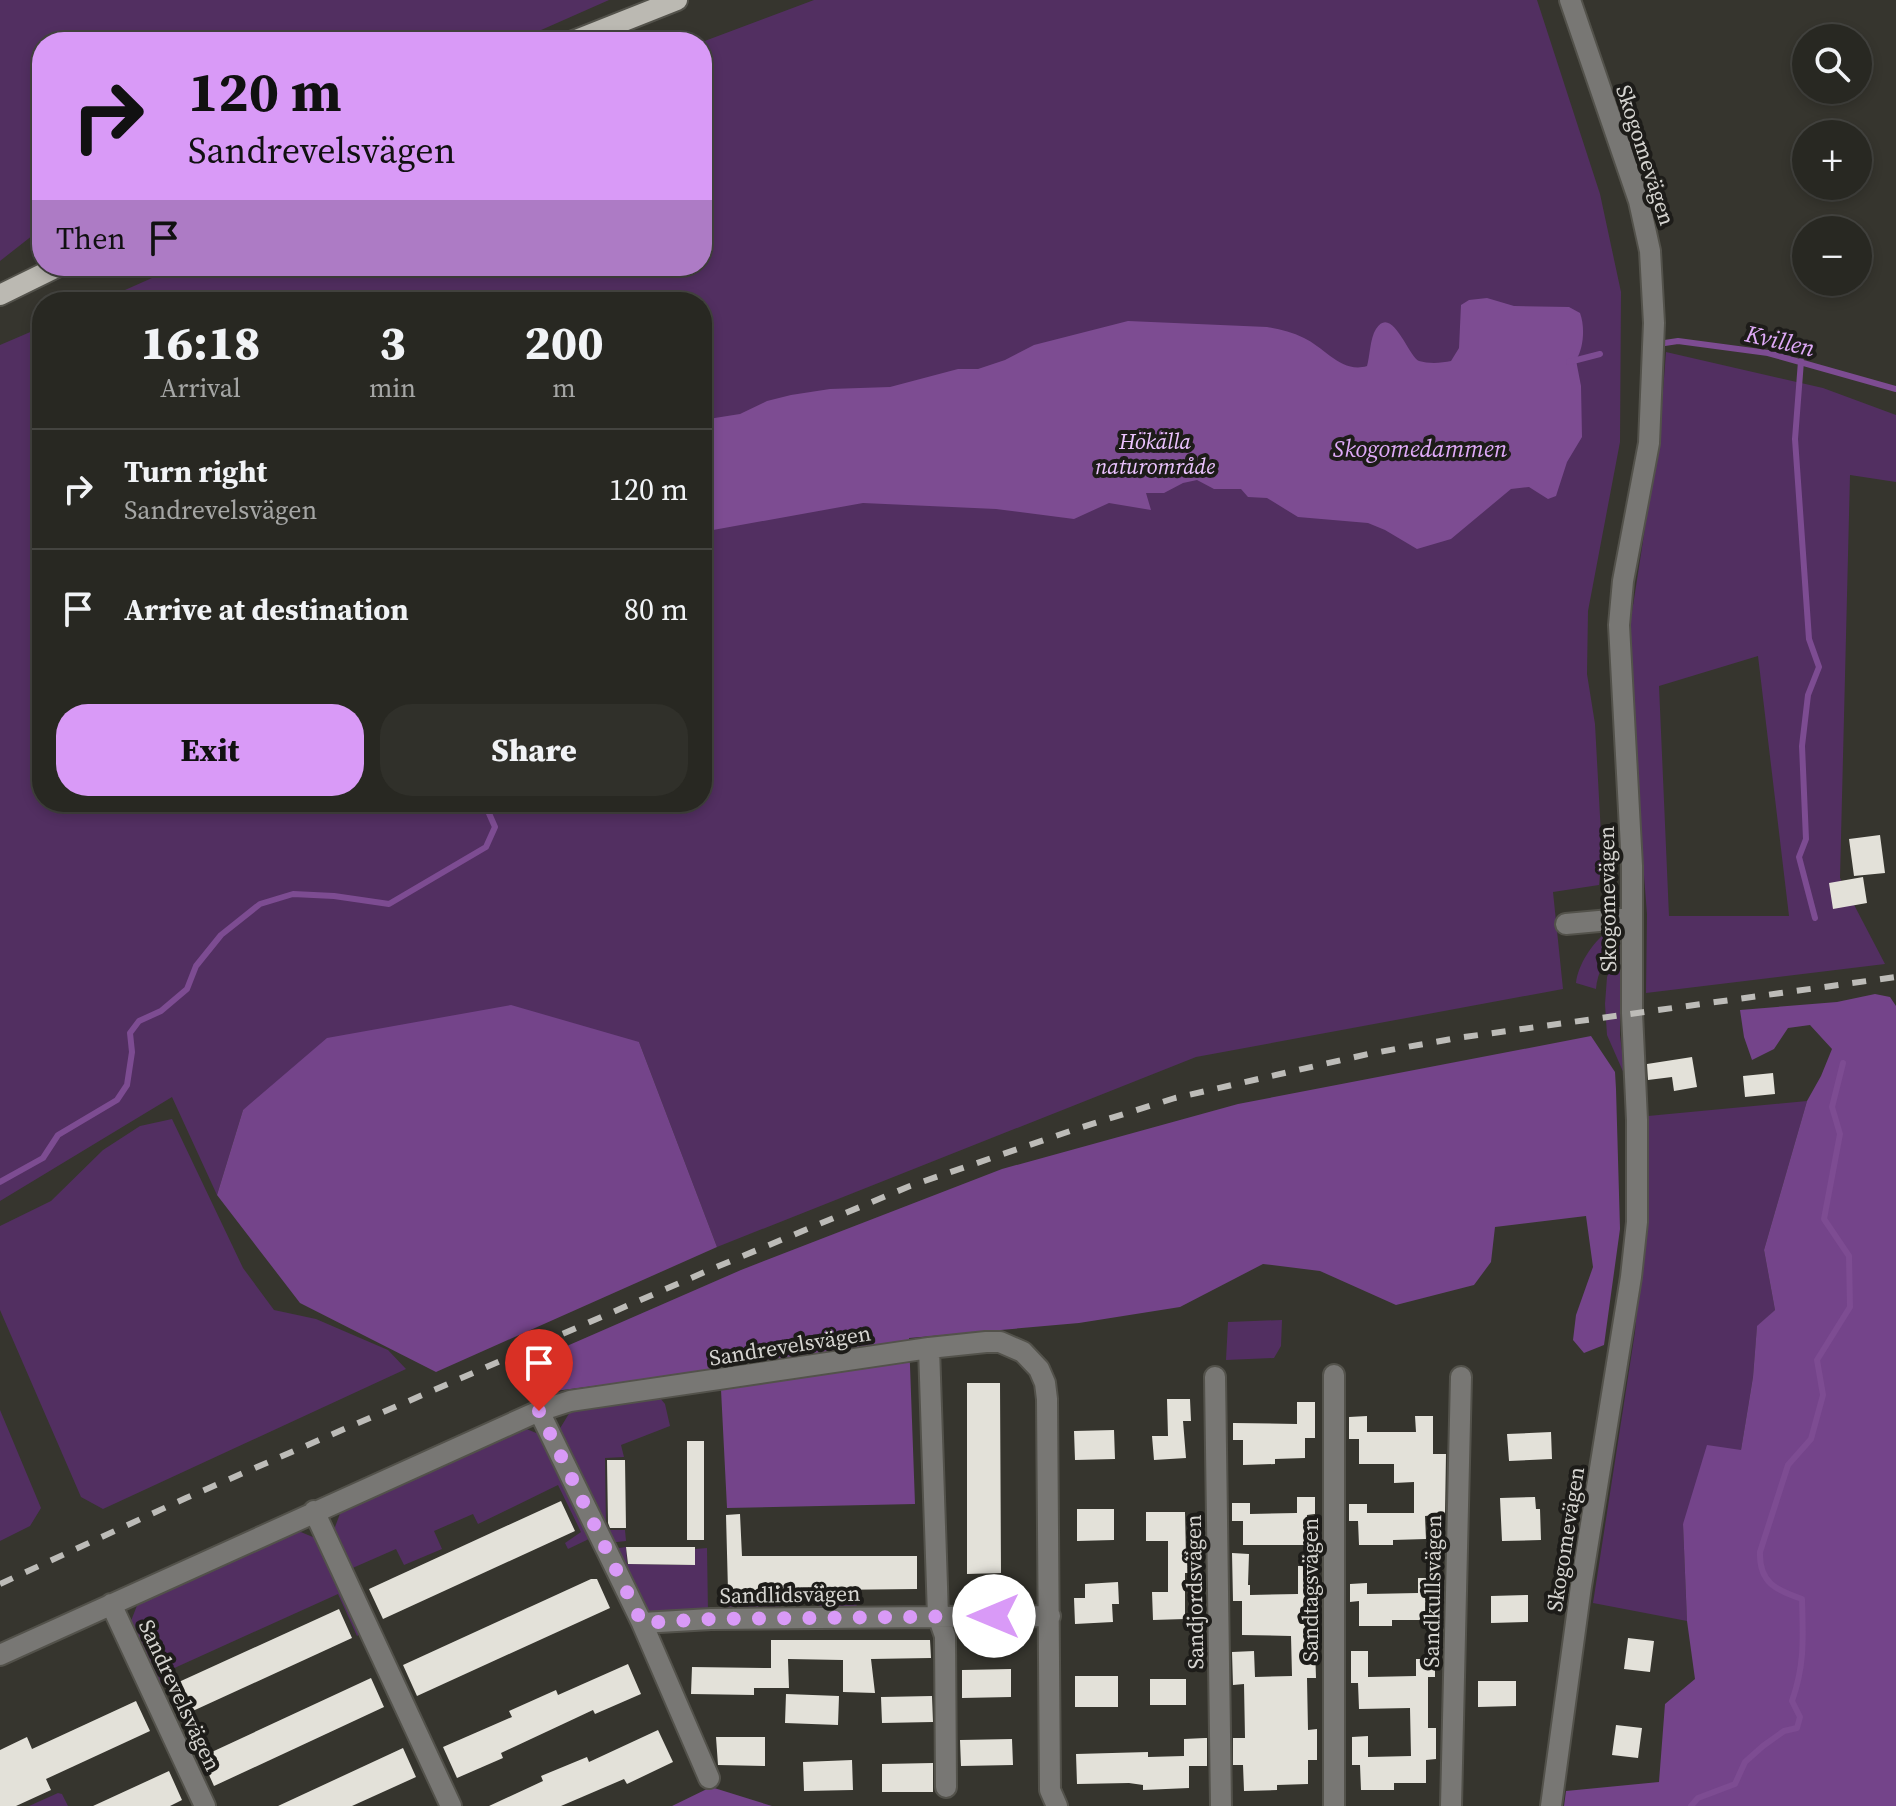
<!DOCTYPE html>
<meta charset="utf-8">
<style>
body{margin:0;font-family:"Source Serif 4",serif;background:#30302a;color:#f1f3f6;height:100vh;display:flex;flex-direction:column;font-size:30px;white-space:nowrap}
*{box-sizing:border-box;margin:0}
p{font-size:26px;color:#a5a6a5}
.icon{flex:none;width:44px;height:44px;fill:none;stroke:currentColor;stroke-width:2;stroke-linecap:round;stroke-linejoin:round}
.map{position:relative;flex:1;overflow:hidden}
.side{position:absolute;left:32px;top:292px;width:680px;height:520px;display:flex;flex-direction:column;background:#282822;border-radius:32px;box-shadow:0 4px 12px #0003,0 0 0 2px #444440}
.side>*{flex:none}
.hud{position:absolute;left:32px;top:32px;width:680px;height:244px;border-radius:32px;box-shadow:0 4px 12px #0003,0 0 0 2px #444440;background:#d99af7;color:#111;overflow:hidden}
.buttons{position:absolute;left:1792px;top:24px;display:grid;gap:16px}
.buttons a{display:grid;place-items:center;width:80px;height:80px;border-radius:50%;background:#282822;box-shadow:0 4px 12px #0003,0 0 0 2px #444440;font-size:40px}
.pin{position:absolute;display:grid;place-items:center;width:68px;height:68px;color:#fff;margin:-82px -34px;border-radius:50% 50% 50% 0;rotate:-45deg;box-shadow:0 0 8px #0007}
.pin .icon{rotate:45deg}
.me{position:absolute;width:88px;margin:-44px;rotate:270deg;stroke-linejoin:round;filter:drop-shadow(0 0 6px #0008)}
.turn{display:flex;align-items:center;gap:28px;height:168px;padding:0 24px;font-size:36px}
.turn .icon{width:104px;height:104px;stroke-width:2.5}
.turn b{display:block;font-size:56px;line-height:68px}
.then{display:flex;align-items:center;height:76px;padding:0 24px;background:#0003;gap:16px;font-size:30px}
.eta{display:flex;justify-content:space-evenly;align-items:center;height:136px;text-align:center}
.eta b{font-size:48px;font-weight:800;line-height:56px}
.button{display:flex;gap:16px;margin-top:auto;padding:16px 24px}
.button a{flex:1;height:92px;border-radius:32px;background:#d99af7;color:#111;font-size:32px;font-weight:800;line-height:92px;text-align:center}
.button a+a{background:#30302a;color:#f1f3f6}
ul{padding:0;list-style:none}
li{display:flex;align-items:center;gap:24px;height:120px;padding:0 24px;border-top:2px solid #444440}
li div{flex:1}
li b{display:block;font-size:30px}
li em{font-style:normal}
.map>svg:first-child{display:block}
.green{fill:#522f61;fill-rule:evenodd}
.forest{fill:#74448a}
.water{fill:#7d4c92}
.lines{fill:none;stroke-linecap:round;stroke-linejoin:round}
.stream{stroke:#7d4c92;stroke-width:6}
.building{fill:#e3e1d9}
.minor-casing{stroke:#53524b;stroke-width:24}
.major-casing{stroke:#53524b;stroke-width:24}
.minor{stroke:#787774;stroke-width:20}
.major{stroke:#bbb9b2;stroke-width:20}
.rail{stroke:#bdbcb8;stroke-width:6;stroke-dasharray:14 14;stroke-linecap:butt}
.route{stroke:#d99af7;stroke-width:14;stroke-dasharray:0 25.2}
.labels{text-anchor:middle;stroke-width:8;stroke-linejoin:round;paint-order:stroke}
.street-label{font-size:22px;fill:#d6d5d1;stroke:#1d1c19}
.park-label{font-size:22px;font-style:italic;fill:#ecc4ff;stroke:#1d1c19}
.water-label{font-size:24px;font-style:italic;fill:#dfaaf8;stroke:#1d1c19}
</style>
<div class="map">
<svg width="1896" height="1806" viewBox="0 0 1896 1806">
<rect width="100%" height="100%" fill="#36352e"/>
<!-- green -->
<path class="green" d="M0 0H609L514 42H42V228L0 261Z
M814 0H1537L1600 194 1621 292 1620 442 1588 611 1587 674 1595 724 1602 853 1599 885 1553 892 1563 989 1196 1057 717 1247 639 1042 243 1110 217 1195 172 1097 0 1201V345L42 327V802H702V302H98L179 266H702V42Z
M1666 352 1823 388 1896 415V482L1850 475 1840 878 1885 964 1646 993 1647 914 1632 722 1630 625 1660 431ZM1758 656 1789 916H1669L1659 686Z
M1607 932C1613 949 1597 970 1596 989L1576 983C1578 965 1592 943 1607 932Z
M1621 932 1620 1035 1625 1076 1607 1035 1605 1004 1607 977 1619 947Z
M1807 1101 1764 1250 1775 1310 1757 1327 1753 1377 1741 1450 1683 1524 1687 1621 1593 1603 1635 1332 1646 1210 1648 1116Z
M172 1119 243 1268 274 1310 316 1319 388 1350 406 1369 103 1509 81 1497 0 1310V1226L51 1201 103 1150 140 1126Z
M1282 1320 1281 1346 1274 1358 1226 1360 1228 1322Z
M660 1398 665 1404 670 1426 621 1445 624 1457 605 1458 606 1530H625L626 1541 608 1543 559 1430 570 1412Z
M0 1410 41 1508 30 1526 0 1541Z
M524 1428 546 1437 591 1538 568 1549 565 1543 581 1532 558 1485 478 1524 473 1514 434 1531 442 1549 404 1565 396 1549 348 1570 332 1535 341 1511Z
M296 1530 320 1540 361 1633 357 1636 338 1594 159 1675 162 1686 157 1689 129 1626 138 1603Z
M626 1547 627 1564 694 1565 695 1549 707 1548 708 1613 650 1614 637 1605 611 1549Z
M819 1593H856L857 1613 818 1614Z
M743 1594C759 1594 775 1590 780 1609L727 1614 729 1602Z
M58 1793 62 1794 68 1806H29Z"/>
<!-- forest -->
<path class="forest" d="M1875 994 1890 997 1896 1006V1806H1564L1566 1791 1659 1782 1665 1704 1695 1679 1687 1621 1683 1524 1707 1445 1741 1450 1753 1377 1757 1326 1775 1310 1764 1250 1807 1101 1821 1076 1832 1049 1810 1025 1788 1028 1774 1049 1752 1060 1744 1037 1740 1010 1837 1002Z
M511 1005 639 1042 717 1247 436 1372 300 1303 217 1195 243 1110 327 1038Z
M1591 1036 1615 1072 1616 1089 1620 1229 1604 1345 1584 1353 1573 1340 1576 1315 1593 1267 1586 1216 1495 1227 1491 1262 1474 1285 1396 1305 1320 1271 1263 1264 1180 1307 1079 1323 909 1338 915 1504 727 1508 720 1370 547 1392 521 1366 741 1270 1002 1169 1238 1104Z
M711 1787 772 1806H672Z"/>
<!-- water -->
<path class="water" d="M1487 298 1514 306 1569 307 1580 313C1585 326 1584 348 1576 360L1581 386 1582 437 1567 462 1556 496 1548 499 1529 487 1511 489 1451 539 1417 549 1385 530 1368 523 1298 517 1267 498 1248 497 1241 489H1214L1197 480 1183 483 1164 493H1146L1151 510 1109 503 1074 519 996 509 863 503 702 532V420L740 414 767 401 791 395 830 389 890 387 958 369H978L1005 360 1034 345 1128 321 1267 327C1280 329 1292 332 1304 338 1324 347 1342 374 1367 366 1370 356 1370 338 1376 329 1392 304 1408 356 1419 361 1429 364 1442 363 1451 361L1459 348 1461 305 1469 300Z"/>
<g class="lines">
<!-- stream -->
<path class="stream" d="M1658 344 1678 341 1768 353 1896 389
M1801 361 1795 439 1809 639 1819 667 1808 695 1802 746 1806 839 1799 857 1815 918
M1569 362 1600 354
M0 1182 43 1158 58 1135 117 1100 127 1085 132 1052 130 1033 139 1021 161 1011 187 989 196 966 221 935 260 904 293 894 334 896 389 904 486 847 495 827 484 802
M1691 1806 1698 1798 1735 1784 1745 1762 1763 1746 1784 1731 1797 1728 1800 1717 1792 1701C1805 1664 1803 1638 1802 1599 1776 1590 1759 1583 1760 1552L1788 1465 1811 1439 1823 1395 1817 1360 1850 1307 1849 1256 1824 1219 1840 1134 1832 1107 1843 1063"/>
</g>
<!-- building -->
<path class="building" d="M1880 835 1885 873 1854 876 1849 839Z
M1863 877 1867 903 1833 909 1829 883Z
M1692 1057 1697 1087 1674 1091 1672 1077 1648 1080 1647 1064Z
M1773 1073 1775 1094 1745 1097 1743 1076Z
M967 1383H1000L1001 1573 967 1574Z
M1167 1399H1190L1191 1421H1183L1186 1458 1154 1460 1152 1436H1168Z
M1297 1402H1315V1438H1305V1458L1275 1459V1464L1243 1465V1440H1233V1423L1297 1424Z
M1367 1416V1432H1416L1415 1416H1433V1454H1446L1445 1514 1425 1516 1426 1539 1393 1540V1545H1359L1358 1521H1349V1504H1367V1513H1414V1482L1394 1483V1464H1359V1439H1349V1417Z
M1114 1430 1115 1459 1075 1460 1074 1431Z
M1551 1432 1552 1459 1509 1461 1507 1434Z
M687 1441H704V1540H687Z
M607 1460H625L626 1528H610L608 1523Z
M1297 1497H1315V1514L1307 1515 1306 1545H1243V1521H1232V1503H1250V1514L1297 1513Z
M1535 1497 1536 1509H1540L1541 1540 1502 1541 1500 1498Z
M561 1501 575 1531 383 1619 369 1589Z
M1077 1509H1114V1540L1077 1541Z
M1146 1512H1185L1186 1556H1190V1573H1185V1619L1153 1620 1152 1592H1168V1541H1146Z
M740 1514 742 1556H917V1589L728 1591 726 1515Z
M626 1547H695V1565L628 1564Z
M1232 1553 1249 1554 1248 1585H1250V1595L1298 1594V1566H1315L1316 1596H1306L1307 1647 1315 1646 1316 1678H1307L1308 1730 1317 1729V1760H1308V1784L1277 1785V1790L1244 1791 1243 1765H1233V1738H1245L1244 1684 1233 1685 1232 1652 1254 1651 1255 1677 1292 1676 1291 1636 1242 1635V1601H1233Z
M1418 1578H1434V1594H1425L1426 1620H1392V1626H1359V1601L1350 1602V1584L1367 1583V1594L1418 1593Z
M591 1579H597L610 1608 417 1696 403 1665Z
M1118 1582 1119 1604H1112L1113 1622 1075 1624 1074 1598H1085V1584Z
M1528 1595V1622L1491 1623V1596Z
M339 1609 352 1638 184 1715 170 1686Z
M1628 1638 1654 1641 1650 1672 1624 1669Z
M771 1640H930L931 1658 871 1659 875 1693 843 1692V1660L788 1659 789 1688H754V1695L691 1694 692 1667 771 1668Z
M1351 1651H1368V1677L1416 1676V1659H1435V1677H1428V1728H1436V1759L1426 1760V1783H1394V1790H1361L1360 1765H1352V1737L1368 1736V1757L1411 1756 1410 1708 1359 1709 1358 1683H1351Z
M628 1664 641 1694 595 1714 593 1710 501 1753 503 1758 457 1778 443 1747 512 1717 509 1711 556 1690 558 1695Z
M1011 1669V1697L962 1698V1670Z
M1075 1676H1118V1707H1075Z
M371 1678 384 1707 214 1786 201 1757Z
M1150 1679H1186V1705H1150Z
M1478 1681H1516V1706L1478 1707Z
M786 1694 839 1696 838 1725 785 1723Z
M932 1696 933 1722 882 1723 881 1697Z
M136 1701 150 1731 46 1779 51 1790 16 1806H0V1750L27 1737 32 1749Z
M1616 1725 1642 1728 1638 1758 1612 1755Z
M658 1730 673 1762 627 1784 624 1779 561 1806H489L543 1781 541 1776 587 1757 589 1762Z
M716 1737H765V1766L718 1765Z
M1205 1738H1207V1766H1189V1788L1143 1790V1785L1129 1783 1077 1784 1076 1754 1148 1752V1757L1184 1756V1739Z
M1012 1739 1013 1765 961 1766 960 1740Z
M403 1748 416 1777 352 1806H278Z
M852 1760 853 1790 804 1791 803 1762Z
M933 1763V1792H882V1764Z
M169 1771 182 1800 170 1806H93Z"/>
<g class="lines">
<defs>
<path id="minor" d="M1566 924 1632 918
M929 1348 938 1616 945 1636 946 1787
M1215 1377 1221 1806
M539 1411 642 1623 709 1778
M314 1511 451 1806
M111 1604 205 1806
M642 1623 711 1619 1050 1616
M0 1655 539 1411 570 1401 929 1348 986 1342H1000L1023 1352 1039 1369 1045 1383 1047 1399 1050 1790 1057 1806
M1334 1806V1375
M1451 1806 1461 1377
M1551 1806 1581 1586 1631 1277 1637 1222V1120L1632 1013V866L1619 625 1623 581 1649 443 1654 323 1650 251 1639 201 1570 0"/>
<path id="major" d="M571 42 677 0
M0 295 59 266"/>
</defs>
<!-- minor casing -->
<use href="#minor" class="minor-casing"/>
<!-- major casing -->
<use href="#major" class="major-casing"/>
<!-- minor -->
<use href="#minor" class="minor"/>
<!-- major -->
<use href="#major" class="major"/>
<!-- rail -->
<path class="rail" d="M0 1584 186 1498 707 1271 910 1186 1076 1129 1175 1098 1368 1054 1457 1038 1896 977"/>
</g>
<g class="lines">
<!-- route -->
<path class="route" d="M539 1411 642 1623 711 1619 994 1616"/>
</g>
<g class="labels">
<!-- street labels -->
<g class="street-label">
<text transform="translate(1646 155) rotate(72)" y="8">Skogomevägen</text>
<text transform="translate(1607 899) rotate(-91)" y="8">Skogomevägen</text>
<text transform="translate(790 1345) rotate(-9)" y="8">Sandrevelsvägen</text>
<text transform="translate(1565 1539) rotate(-81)" y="8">Skogomevägen</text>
<text transform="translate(1310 1590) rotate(-90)" y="8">Sandtagsvägen</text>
<text transform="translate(1432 1591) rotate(-89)" y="8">Sandkullsvägen</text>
<text transform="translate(1194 1592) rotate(-91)" y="8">Sandjordsvägen</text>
<text transform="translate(790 1594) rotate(-1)" y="8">Sandlidsvägen</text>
<text transform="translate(180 1695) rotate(65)" y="8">Sandrevelsvägen</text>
</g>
<!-- park labels -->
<g class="park-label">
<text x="1155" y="449">Hökälla<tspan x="1155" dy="25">naturområde</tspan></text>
</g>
<!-- water labels -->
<g class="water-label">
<text transform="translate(1780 341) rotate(13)" y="8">Kvillen</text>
<text x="1420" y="457">Skogomedammen</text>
</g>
</g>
</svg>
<div class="buttons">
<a><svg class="icon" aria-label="search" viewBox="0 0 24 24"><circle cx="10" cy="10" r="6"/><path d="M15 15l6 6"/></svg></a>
<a>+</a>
<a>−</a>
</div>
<div class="pin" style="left:539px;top:1411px;background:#d93025"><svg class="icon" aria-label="arrive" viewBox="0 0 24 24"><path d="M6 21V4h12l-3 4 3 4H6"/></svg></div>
<svg class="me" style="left:994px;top:1616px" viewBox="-20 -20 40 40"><circle r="19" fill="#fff"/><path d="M0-13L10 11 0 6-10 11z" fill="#d99af7"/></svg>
<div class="hud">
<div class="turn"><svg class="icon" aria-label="right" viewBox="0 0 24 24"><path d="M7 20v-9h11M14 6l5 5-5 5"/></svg><div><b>120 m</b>Sandrevelsvägen</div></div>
<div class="then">Then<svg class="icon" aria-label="arrive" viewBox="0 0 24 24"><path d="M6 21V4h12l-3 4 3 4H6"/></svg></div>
</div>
<section class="side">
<div class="eta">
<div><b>16:18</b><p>Arrival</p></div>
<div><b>3</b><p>min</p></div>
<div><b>200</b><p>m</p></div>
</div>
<ul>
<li><svg class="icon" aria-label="right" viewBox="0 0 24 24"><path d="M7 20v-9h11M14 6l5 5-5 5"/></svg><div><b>Turn right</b><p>Sandrevelsvägen</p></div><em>120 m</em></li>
<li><svg class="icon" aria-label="arrive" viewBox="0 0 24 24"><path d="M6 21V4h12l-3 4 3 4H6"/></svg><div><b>Arrive at destination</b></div><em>80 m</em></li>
</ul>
<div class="button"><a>Exit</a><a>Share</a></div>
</section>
</div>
